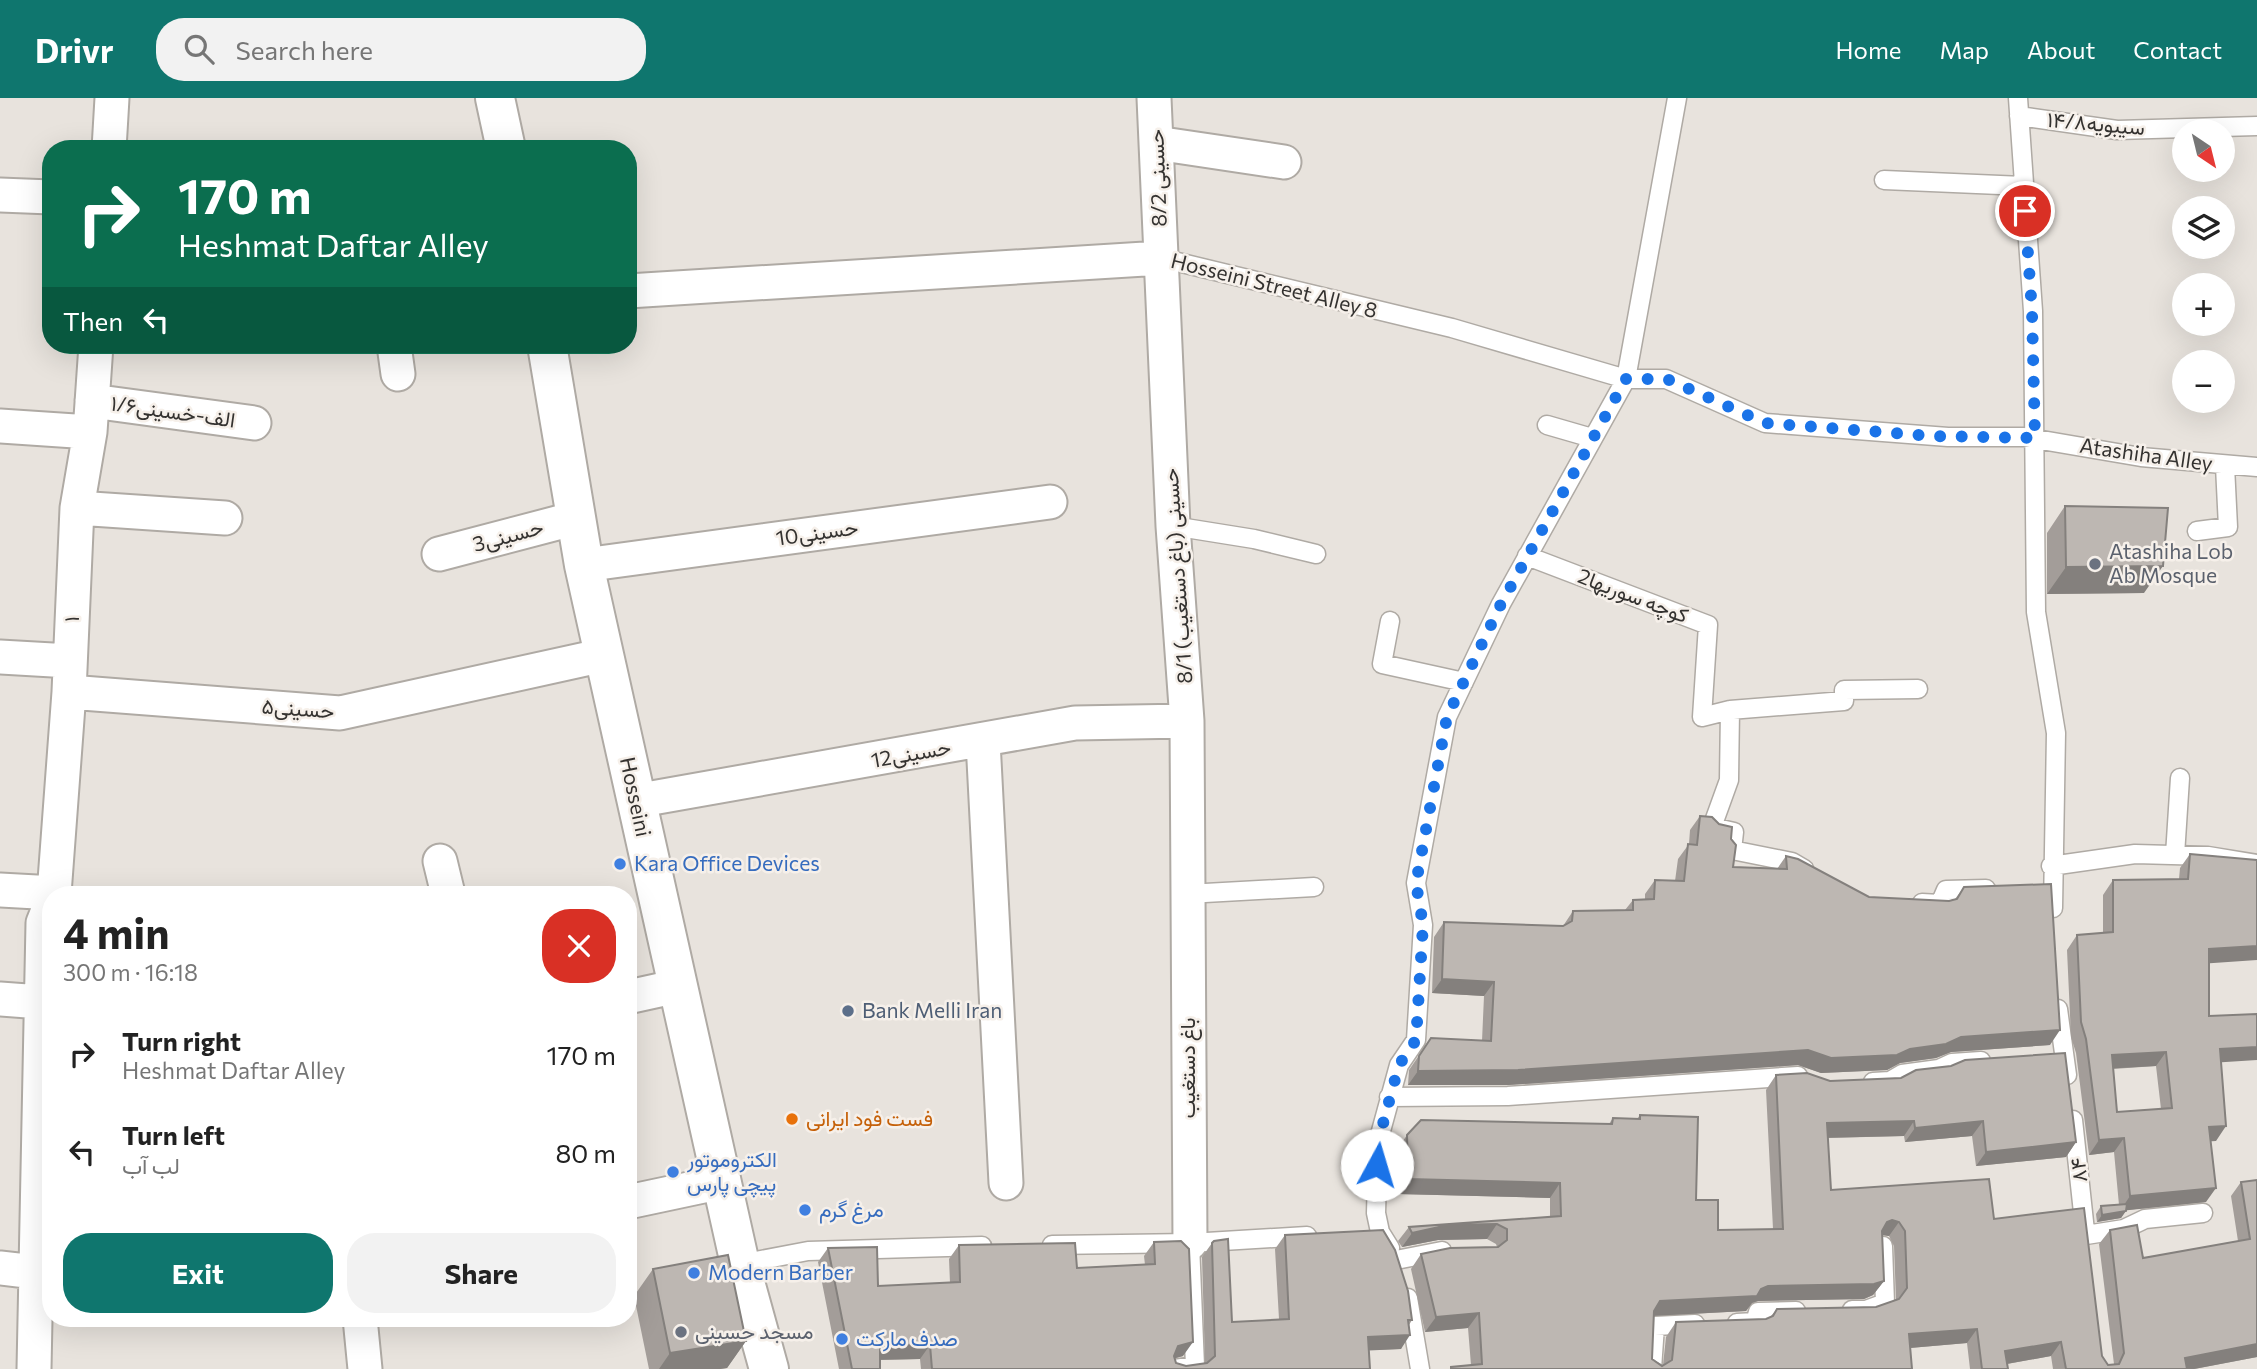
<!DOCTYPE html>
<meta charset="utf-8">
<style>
body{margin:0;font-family:Commissioner,Vazirmatn,sans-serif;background:#f2f2f2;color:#222;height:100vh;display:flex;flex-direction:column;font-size:26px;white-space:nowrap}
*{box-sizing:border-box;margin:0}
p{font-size:23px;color:#767676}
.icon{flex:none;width:38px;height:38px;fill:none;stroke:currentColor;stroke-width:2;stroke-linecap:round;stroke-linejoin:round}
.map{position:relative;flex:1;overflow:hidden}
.sheet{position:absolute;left:42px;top:788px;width:595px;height:441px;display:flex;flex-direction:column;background:#fff;border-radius:28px;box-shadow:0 7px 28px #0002}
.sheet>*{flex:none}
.guide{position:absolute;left:42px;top:42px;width:595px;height:214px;border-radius:28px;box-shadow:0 7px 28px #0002;background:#0b6e4f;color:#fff;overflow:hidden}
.needle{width:46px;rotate:145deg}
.fabs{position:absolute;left:2172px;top:21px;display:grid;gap:14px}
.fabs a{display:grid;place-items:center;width:63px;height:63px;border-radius:50%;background:#fff;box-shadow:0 7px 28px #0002;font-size:35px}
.pin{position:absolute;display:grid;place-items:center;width:60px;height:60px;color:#fff;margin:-30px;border:4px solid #fff;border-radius:50%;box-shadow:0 2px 7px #0007}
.me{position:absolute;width:77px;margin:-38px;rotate:6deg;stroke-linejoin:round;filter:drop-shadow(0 0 5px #0008)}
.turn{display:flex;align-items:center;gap:24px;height:147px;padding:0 21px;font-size:32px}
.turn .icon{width:91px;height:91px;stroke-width:2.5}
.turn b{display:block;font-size:49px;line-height:60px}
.then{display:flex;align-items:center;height:66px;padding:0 21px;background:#0003;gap:14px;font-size:26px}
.round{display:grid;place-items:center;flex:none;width:74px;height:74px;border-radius:28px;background:#f2f2f2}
.headline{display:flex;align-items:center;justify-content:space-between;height:119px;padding:0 21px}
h1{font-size:42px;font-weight:700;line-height:52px}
.action{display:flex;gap:14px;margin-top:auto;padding:14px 21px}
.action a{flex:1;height:80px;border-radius:28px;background:#0f766e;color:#fff;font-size:28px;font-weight:700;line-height:80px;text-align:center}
.action a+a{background:#f2f2f2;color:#222}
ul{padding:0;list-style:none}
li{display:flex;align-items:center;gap:21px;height:98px;padding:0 21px}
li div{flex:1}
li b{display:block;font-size:26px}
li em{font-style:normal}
header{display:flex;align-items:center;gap:42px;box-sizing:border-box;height:98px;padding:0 35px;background:#0f766e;color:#fff}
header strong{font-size:33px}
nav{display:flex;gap:38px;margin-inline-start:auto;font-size:24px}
.search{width:490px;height:63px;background:#f2f2f2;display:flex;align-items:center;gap:18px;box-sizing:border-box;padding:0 24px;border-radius:28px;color:#767676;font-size:26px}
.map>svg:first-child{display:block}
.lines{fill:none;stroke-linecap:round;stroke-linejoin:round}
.service-casing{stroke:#afaaa4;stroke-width:21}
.minor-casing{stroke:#afaaa4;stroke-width:37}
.tertiary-casing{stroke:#afaaa4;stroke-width:42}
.service{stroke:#fff;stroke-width:18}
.minor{stroke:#fff;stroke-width:33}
.tertiary{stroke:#fff;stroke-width:38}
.wall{fill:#a39d99;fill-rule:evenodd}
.shaded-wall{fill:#84807d}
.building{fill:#bdb7b2;stroke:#84807d;stroke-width:2;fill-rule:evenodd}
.route{stroke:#1a73e8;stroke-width:12;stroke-dasharray:0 21.6}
.worship-dot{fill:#6b7280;stroke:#f6f0ea;stroke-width:2.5}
.shop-dot{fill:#3f7fe0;stroke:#f6f0ea;stroke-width:2.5}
.service-dot{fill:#5c6f8a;stroke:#f6f0ea;stroke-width:2.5}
.food-dot{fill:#e8710a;stroke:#f6f0ea;stroke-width:2.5}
.labels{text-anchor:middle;stroke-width:5;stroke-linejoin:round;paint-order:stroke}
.street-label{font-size:21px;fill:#343230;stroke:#f6f0ea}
.worship-label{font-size:21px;fill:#5b616d;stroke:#f6f0ea;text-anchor:start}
.shop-label{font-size:21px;fill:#366cbe;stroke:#f6f0ea;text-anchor:start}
.service-label{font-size:21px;fill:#4e5e75;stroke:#f6f0ea;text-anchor:start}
.food-label{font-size:21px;fill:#c56008;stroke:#f6f0ea;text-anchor:start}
</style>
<header>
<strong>Drivr</strong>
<div class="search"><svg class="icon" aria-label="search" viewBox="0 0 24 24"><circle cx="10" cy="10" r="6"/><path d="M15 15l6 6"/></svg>Search here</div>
<nav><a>Home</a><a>Map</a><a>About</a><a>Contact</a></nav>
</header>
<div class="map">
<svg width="2257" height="1271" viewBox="0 0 2257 1271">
<rect width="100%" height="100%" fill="#e8e3dd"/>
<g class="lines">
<defs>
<path id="service" d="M2018 0 2033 213 2036 514 2056 635 2053 810
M2019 18 2117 32 2257 28
M1884 82 2023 88
M1161 160 1452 230 1626 281H1666L1765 325 1948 339H2024L2141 359 2257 369
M1547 327 1592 340
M1173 428 1254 441 1316 456
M2197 433 2228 429 2225 368
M1527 458 1708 527 1702 619 1730 612 1729 682 1712 729 1734 734 1732 752 1792 764 1804 771
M1390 523 1382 566 1464 584
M1730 612 1844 603V592L1918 591
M2175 757 2180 680
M2051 768 2135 756 2208 758 2257 766
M1187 796 1314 789
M1922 805 1940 806 1946 792 1986 791
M2058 911 2067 977
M1873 984 1890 983 1902 976 1939 971 1952 965 1981 963
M1389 999 1508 998 1798 978
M2073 1022 2085 1133
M2086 1137 2124 1131 2145 1121 2203 1115
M1052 1147 1190 1145 1307 1138
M1390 1150 1380 1134 1376 1115 1378 1044 1399 967 1416 942 1423 827 1416 785 1447 619 1501 506 1626 281 1677 0
M1396 1162 1442 1153
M740 1166 808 1153 982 1148
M1408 1200 1420 1271
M1852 1212H1866L1885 1205 1883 1148
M1737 1225 1755 1224 1758 1214 1796 1213
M1175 1271 1195 1268 1190 1145
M1652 1271 1655 1228 1695 1226"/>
<path id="minor" d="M1154 0 1173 428 1187 623 1190 1145
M1156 45 1284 64
M109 51 112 0
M0 97 51 99
M628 193 1161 160
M394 247 398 276
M92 303 254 325
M0 328 90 334
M77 410 225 420
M439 456 576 420
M584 467 1050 404
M0 559 70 563
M69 594 340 615 604 557
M983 643 1006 1085
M635 703 1075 625 1187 623
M440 763 448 796
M0 792 55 795
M54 796 69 594 77 410 90 334 96 247
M628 899 678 888
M0 901 41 904
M628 1104 722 1084
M0 1170 35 1174
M360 1220 365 1271
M34 1271 43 825 51 805"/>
<path id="tertiary" d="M495 0 506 51
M547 247 584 467 740 1166 769 1271"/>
</defs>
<!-- service casing -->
<use href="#service" class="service-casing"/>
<!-- minor casing -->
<use href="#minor" class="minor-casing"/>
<!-- tertiary casing -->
<use href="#tertiary" class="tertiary-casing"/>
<!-- service -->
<use href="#service" class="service"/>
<!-- minor -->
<use href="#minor" class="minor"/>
<!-- tertiary -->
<use href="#tertiary" class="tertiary"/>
</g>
<!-- wall -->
<path class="wall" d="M2065 408 2144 495 2047 496V435Z
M1700 718 1731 741 1733 769 1777 771 1786 758 1869 799 1949 803 1955 801 1964 789 2050 947 1951 954 1936 960 1900 965 1887 972 1821 975 1798 967 1508 987H1408L1409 972 1431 940 1482 943 1484 898 1432 895 1434 839 1444 824 1563 828 1573 813 1625 812 1633 802H1645V796L1655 782 1675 783 1678 761 1689 746 1690 732Z
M2190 756 2209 865V918L2221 965 2216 1043H2211L2206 1104 2126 1112 2121 1120 2097 1124 2096 1116 2101 1108 2119 1107 2114 1054 2089 1057 2076 955 2071 939 2067 852 2077 837 2103 835V797L2113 782 2179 781 2180 770ZM2156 968 2161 1011 2117 1014 2113 971Z
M1776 977 1830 983 2076 1044 2066 1059 1976 1068 1972 1038 1905 1044 1904 1038 1828 1040 1831 1092 1994 1121 2108 1267 2114 1266 2099 1146 2110 1132 2143 1160 2238 1143 2231 1098 2241 1084 2257 1082V1259L2194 1271H2053L2051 1258 2007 1266 2008 1271H1970L1967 1245 1910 1250 1912 1271H1450L1451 1269 1471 1267 1468 1230 1425 1234 1411 1171 1421 1156 1497 1149 1496 1146 1487 1141 1438 1142 1402 1149 1398 1143 1409 1129 1550 1119V1100L1398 1096 1397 1052 1407 1037 1609 1026 1613 1020 1637 1021 1640 1017 1696 1102 1718 1132 1773 1131 1766 992ZM1882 1137 1889 1138 1894 1148 1896 1202 1876 1209 1777 1211 1771 1218 1766 1221 1676 1224 1666 1239 1663 1267 1652 1261 1654 1218 1746 1213 1752 1205 1758 1203 1864 1201 1873 1197 1884 1183Z
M1285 1137 1412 1222 1409 1227 1401 1251 1369 1252 1370 1271H921L920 1261 880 1262V1271H839L818 1164 828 1150 878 1188 950 1185 949 1161 959 1147 1077 1170 1145 1167 1144 1158 1154 1144 1183 1258 1175 1260 1176 1265 1186 1268 1205 1265 1202 1159 1212 1145 1232 1224 1279 1221 1275 1151Z
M653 1171 746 1243 727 1270 720 1271H649L634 1198Z"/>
<!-- shaded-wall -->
<path class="shaded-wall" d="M2163 468 2144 495 2047 496 2066 469Z
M2257 848V862L2199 866 2209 851Z
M1442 881 1494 884 1484 898 1432 895Z
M2060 932 2050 947 1951 954 1936 960 1900 965 1887 972 1821 975 1798 967 1508 987H1408L1418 973 1808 952 1910 951 1961 939Z
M2257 949V962L2210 965 2220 951Z
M2166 954 2156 968 2102 971 2112 957Z
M1914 1023 1904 1038 1817 1040 1827 1025Z
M1983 1023 1972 1038 1905 1044 1915 1030Z
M2226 1028 2216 1043 2199 1044 2209 1029Z
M2124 1040 2114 1054 2089 1057 2099 1042Z
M2076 1044 2066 1059 1976 1068 1986 1054Z
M1408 1081 1560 1085 1550 1100 1398 1096Z
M2216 1090 2206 1104 2120 1113 2130 1098Z
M2126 1113 2121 1120 2097 1124 2102 1117Z
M1892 1122 1899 1124 1889 1138 1882 1137 1876 1139 1887 1124Z
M1497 1126 1487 1141 1438 1142 1402 1149 1412 1135 1448 1127Z
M1884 1183 1873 1197 1864 1201 1758 1203 1752 1205 1746 1213 1650 1218 1660 1203 1768 1188Z
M1479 1215 1468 1230 1425 1234 1436 1219Z
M1977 1231 1967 1245 1898 1251 1909 1236Z
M1410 1237 1401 1251 1358 1253 1368 1239Z
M746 1243 727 1270 720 1271H659L670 1255Z
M1193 1244 1183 1258 1169 1262 1178 1248Z
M2061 1244 2051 1258 1995 1268 2005 1253Z
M2257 1246V1259L2194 1271H2177L2185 1260Z
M930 1247 920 1261 870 1262 880 1248Z"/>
<!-- building -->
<path class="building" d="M2065 408 2168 410 2163 468 2066 469Z
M1700 718 1712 719 1719 726 1732 729 1731 741 1736 747 1733 769 1787 771 1786 758 1798 761 1869 799 1949 803 1957 801 1964 789 2051 786 2060 932 1961 939 1946 946 1910 951 1897 957 1831 960 1808 952 1518 972 1418 973 1419 958 1431 940 1491 943 1494 884 1442 881 1444 824 1563 828 1572 823 1573 813 1633 812V802L1654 801 1655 782 1684 783 1688 746 1697 747Z
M2190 756 2257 762V848L2209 851V918L2257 916V949L2220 951 2226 1028 2209 1029 2216 1090 2130 1098 2124 1040 2099 1042 2086 941 2081 924 2077 837 2113 834V782L2188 781ZM2166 954 2172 1010 2117 1014 2112 957Z
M2065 955 2076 1044 1986 1054 1983 1023 1915 1030 1914 1023 1827 1025 1831 1092 1989 1081 1994 1121 2084 1110 2102 1258 2108 1267 2119 1266 2124 1255 2110 1132 2137 1127 2143 1160 2250 1141 2241 1084 2257 1082V1246L2185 1260 2187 1271H2066L2061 1244 2005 1253 2008 1271H1982L1977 1231 1909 1236 1912 1271H1451V1269L1482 1266 1479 1215 1436 1219 1421 1156 1450 1150 1498 1149 1507 1142V1131L1497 1126 1448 1127 1412 1135 1409 1129 1561 1118 1560 1085 1408 1081 1407 1037 1421 1022 1612 1026 1613 1020 1640 1021V1017L1698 1019 1696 1102H1718V1132L1783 1131 1776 977 1807 975 1830 983 1901 980 1916 972 1951 968 1965 962ZM1892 1122 1899 1124 1905 1133 1907 1190 1899 1201 1876 1209 1777 1211 1773 1218 1766 1221 1676 1224 1672 1262 1662 1268 1652 1261 1654 1213 1660 1203 1757 1198 1761 1191 1768 1188 1874 1186 1884 1183 1882 1133 1887 1124Z
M2127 1106 2126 1113 2102 1117 2101 1108Z
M1383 1132 1395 1152 1408 1193 1412 1222H1408L1410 1237 1368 1239 1370 1271H932L930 1247 880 1248V1271H852L828 1150 877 1149 878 1188 960 1184 959 1147 1075 1145 1077 1170 1155 1166 1154 1144 1181 1143 1189 1151 1193 1244 1178 1248 1174 1258 1176 1265 1186 1268 1207 1265 1215 1258 1212 1145 1214 1143 1228 1141 1232 1224 1289 1221 1285 1137Z
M728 1157 746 1243 670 1255 653 1171Z"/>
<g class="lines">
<!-- route -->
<path class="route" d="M1377 1067 1378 1044 1399 967 1416 942 1423 827 1416 785 1447 619 1501 506 1626 281H1667L1765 325 1932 338 2035 340 2032 213 2025 113"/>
</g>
<!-- markers -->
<g class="worship-dot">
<circle cx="2095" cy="466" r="7"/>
<circle cx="681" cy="1234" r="7"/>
</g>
<g class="shop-dot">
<circle cx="620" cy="766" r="7"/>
<circle cx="673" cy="1074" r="7"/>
<circle cx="805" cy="1112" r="7"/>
<circle cx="694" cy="1175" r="7"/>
<circle cx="842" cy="1241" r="7"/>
</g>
<circle class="service-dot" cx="848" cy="913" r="7"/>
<circle class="food-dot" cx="792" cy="1021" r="7"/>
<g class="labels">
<!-- street labels -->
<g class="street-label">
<text transform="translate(2096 26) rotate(5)" y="7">سیبویه۱۴/۸</text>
<text transform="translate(1158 80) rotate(-92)" y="7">8/2 حسینی</text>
<text transform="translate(1274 188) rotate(14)" y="7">Hosseini Street Alley 8</text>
<text transform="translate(173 314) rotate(8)" y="7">الف-خسینی۱/۶</text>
<text transform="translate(2146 357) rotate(8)" y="7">Atashiha Alley</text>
<text transform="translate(817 435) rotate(-8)" y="7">حسینی10</text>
<text transform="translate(508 438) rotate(-15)" y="7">حسینی3</text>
<text transform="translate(1178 478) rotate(-94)" y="7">8/1 حسینی (باغ دستغیب)</text>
<text transform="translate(1633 498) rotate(21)" y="7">کوچه سوریها2</text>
<text transform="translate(72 521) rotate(-87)" y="7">۱</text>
<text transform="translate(298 611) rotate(4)" y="7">حسینی۵</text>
<text transform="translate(911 656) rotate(-10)" y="7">حسینی12</text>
<text transform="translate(635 699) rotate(78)" y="7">Hosseini</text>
<text transform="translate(1188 970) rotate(-90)" y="7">باغ دستغیب</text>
<text transform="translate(2079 1072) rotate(-96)" y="7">۸۴</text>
</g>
<!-- worship labels -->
<g class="worship-label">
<text x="2109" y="461">Atashiha Lob<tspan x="2109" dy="24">Ab Mosque</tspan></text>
<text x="695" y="1241">مسجد حسینی</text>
</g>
<!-- shop labels -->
<g class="shop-label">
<text x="634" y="773">Kara Office Devices</text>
<text x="687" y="1069">الکتروموتور<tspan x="687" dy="24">پیچی پارس</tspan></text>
<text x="819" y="1119">مرغ گرم</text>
<text x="708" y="1182">Modern Barber</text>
<text x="856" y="1248">صدف مارکت</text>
</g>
<!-- service labels -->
<g class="service-label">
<text x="862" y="920">Bank Melli Iran</text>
</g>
<!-- food labels -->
<g class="food-label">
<text x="806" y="1028">فست فود ایرانی</text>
</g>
</g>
</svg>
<div class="fabs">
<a><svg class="needle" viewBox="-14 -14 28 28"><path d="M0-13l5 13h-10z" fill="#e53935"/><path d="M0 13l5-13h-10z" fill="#767676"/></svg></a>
<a><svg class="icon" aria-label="layers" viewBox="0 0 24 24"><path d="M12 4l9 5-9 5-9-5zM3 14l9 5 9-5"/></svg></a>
<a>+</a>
<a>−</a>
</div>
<div class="pin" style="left:2025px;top:113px;background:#d93025"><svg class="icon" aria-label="arrive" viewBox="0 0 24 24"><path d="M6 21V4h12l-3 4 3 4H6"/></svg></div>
<svg class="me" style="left:1377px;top:1067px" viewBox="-20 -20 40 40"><circle r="19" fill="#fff"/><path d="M0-13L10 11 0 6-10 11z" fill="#1a73e8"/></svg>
<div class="guide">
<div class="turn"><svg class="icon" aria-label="right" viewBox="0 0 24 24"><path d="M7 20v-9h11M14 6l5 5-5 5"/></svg><div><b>170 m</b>Heshmat Daftar Alley</div></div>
<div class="then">Then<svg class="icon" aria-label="left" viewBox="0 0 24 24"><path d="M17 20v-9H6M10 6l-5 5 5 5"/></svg></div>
</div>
<section class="sheet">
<div class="headline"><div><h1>4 min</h1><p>300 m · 16:18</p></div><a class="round" style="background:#d93025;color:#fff"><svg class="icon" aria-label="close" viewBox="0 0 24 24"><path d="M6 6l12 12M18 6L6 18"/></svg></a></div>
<ul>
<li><svg class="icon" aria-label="right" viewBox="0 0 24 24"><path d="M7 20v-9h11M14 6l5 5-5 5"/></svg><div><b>Turn right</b><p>Heshmat Daftar Alley</p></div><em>170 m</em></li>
<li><svg class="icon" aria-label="left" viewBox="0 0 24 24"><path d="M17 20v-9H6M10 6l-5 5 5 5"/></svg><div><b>Turn left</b><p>لب آب</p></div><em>80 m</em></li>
</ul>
<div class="action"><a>Exit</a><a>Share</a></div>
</section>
</div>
